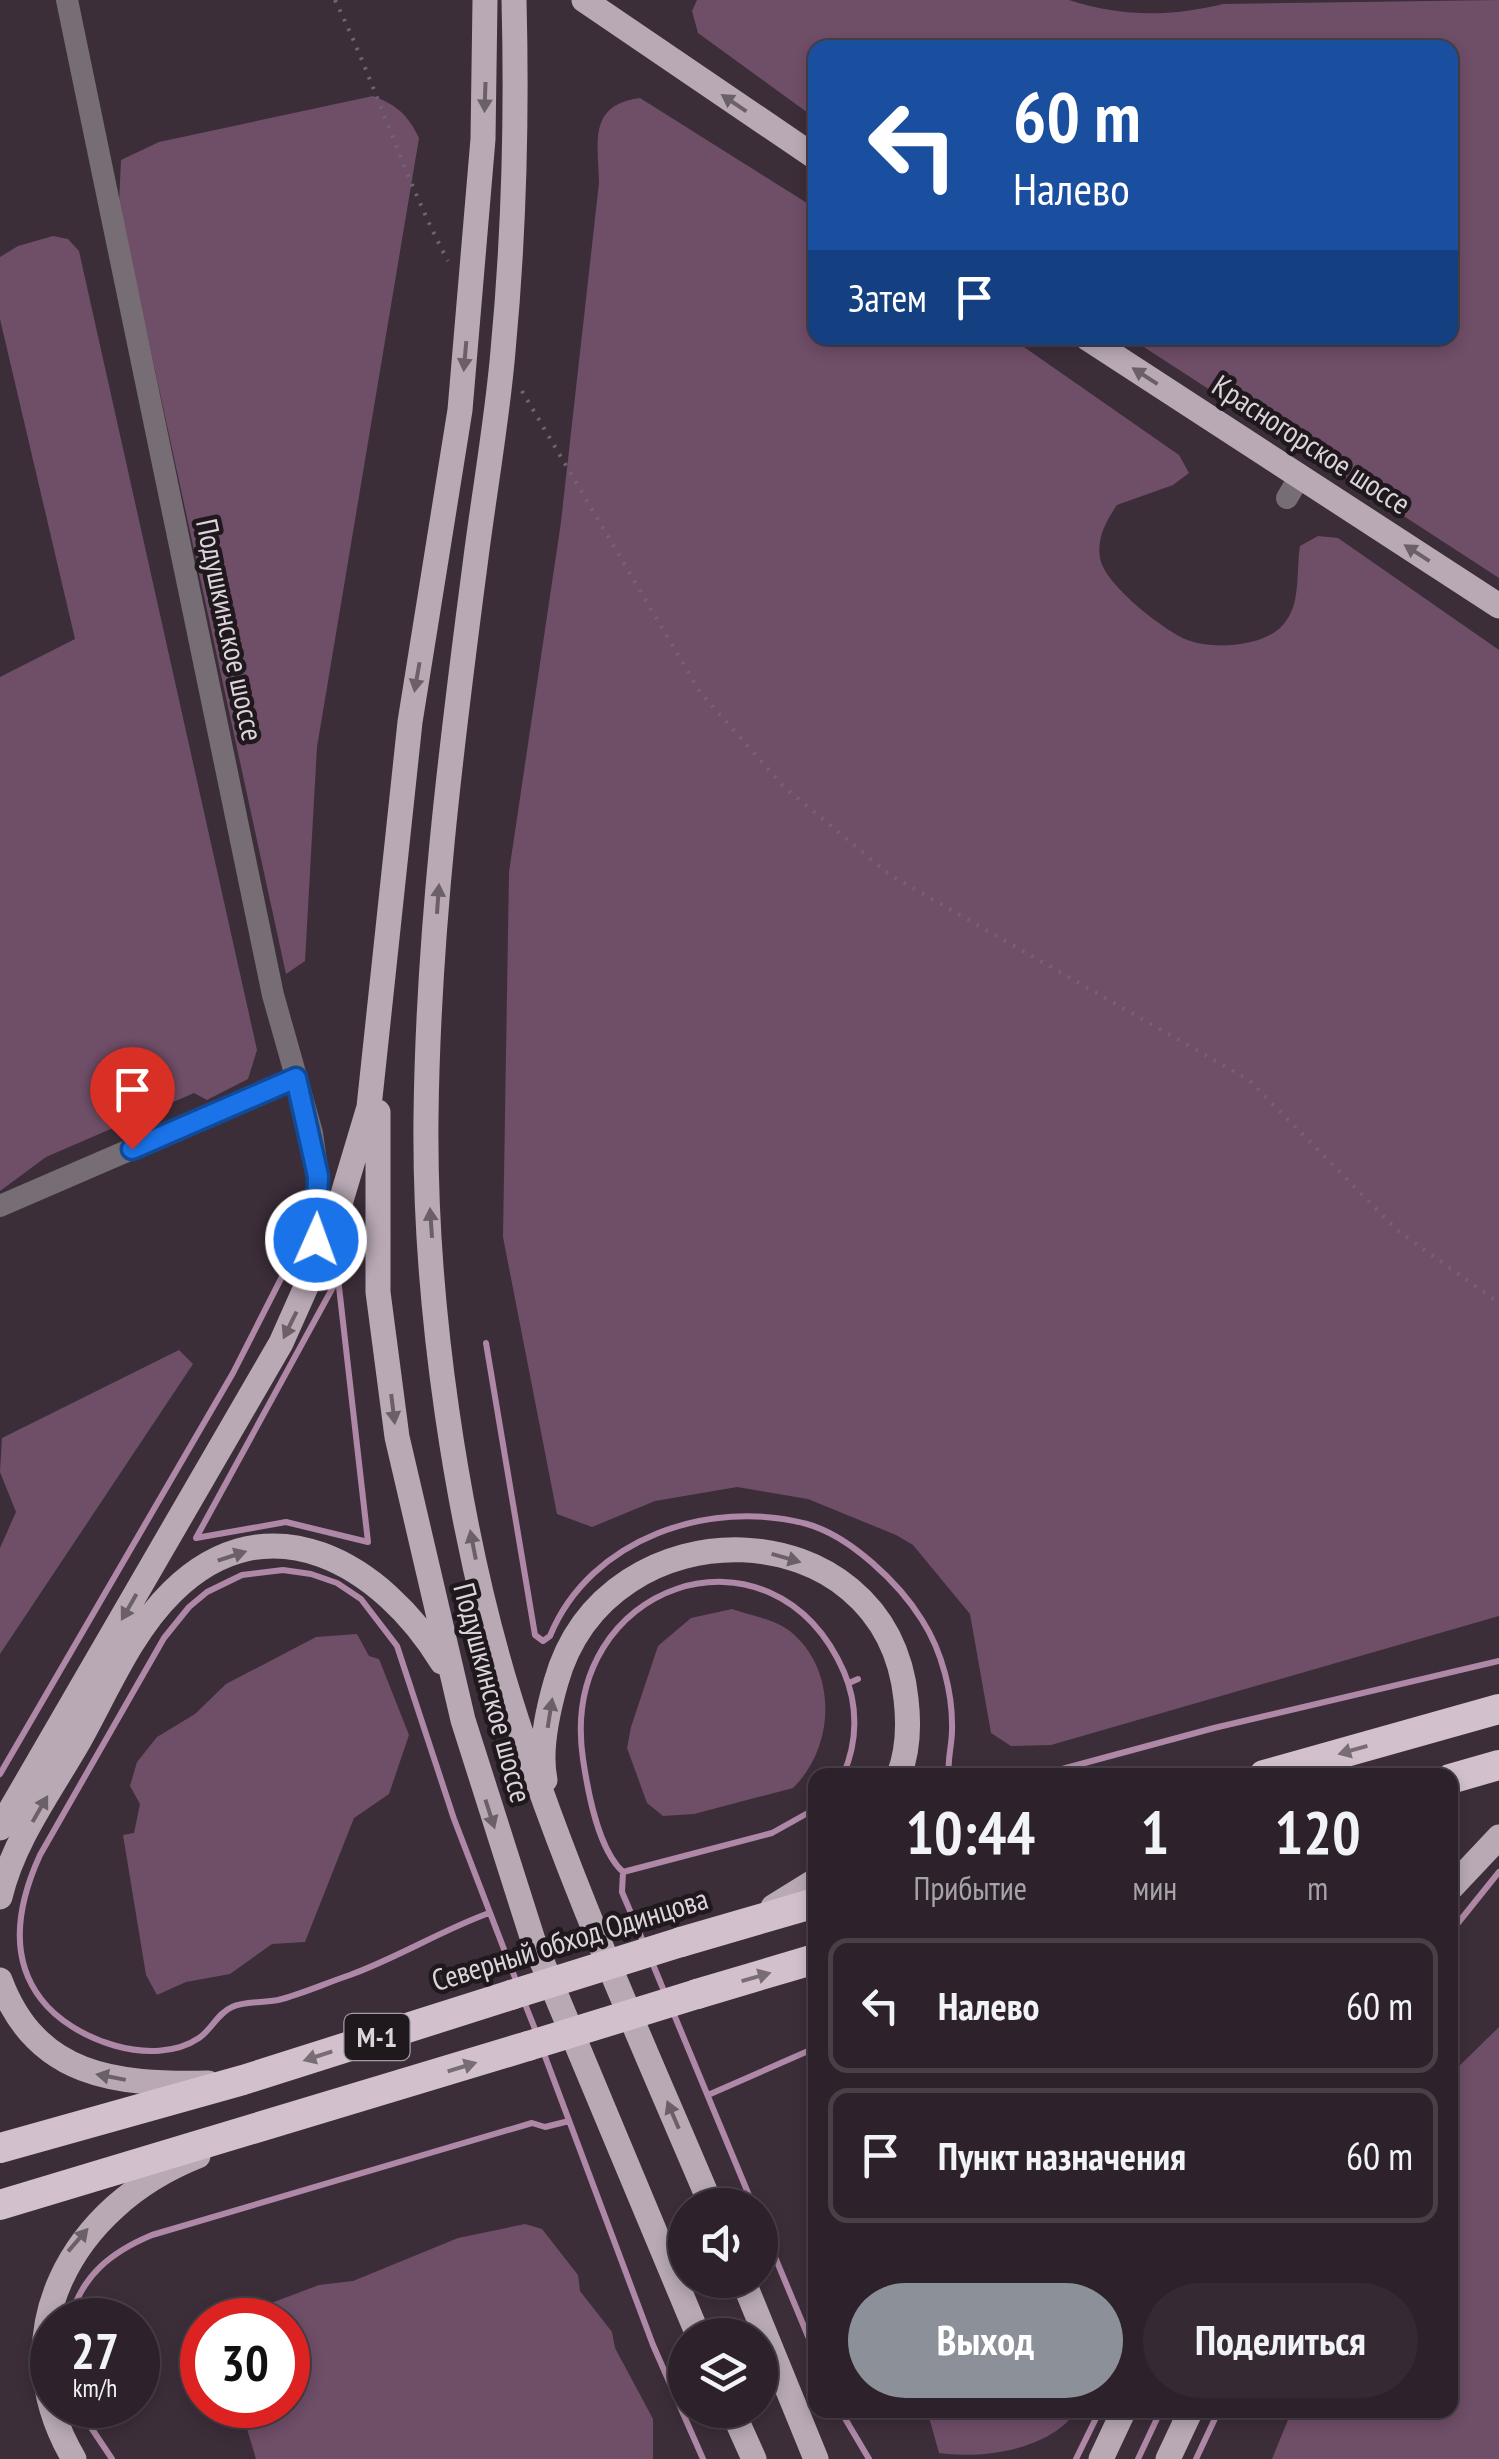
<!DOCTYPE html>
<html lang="ru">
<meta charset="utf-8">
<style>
body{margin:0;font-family:"PT Sans Narrow",sans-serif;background:#352a33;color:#f1f3f6;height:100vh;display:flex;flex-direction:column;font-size:38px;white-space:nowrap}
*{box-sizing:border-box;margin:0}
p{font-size:32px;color:#a7a4a9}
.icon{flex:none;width:55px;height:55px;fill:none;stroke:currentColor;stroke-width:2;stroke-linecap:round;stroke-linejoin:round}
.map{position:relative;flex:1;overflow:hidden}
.sheet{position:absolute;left:808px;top:1768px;width:650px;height:650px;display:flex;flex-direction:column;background:#2d222b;border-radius:20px;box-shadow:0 5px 15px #0003,0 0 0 2px #483f47}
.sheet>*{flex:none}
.guide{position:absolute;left:808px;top:40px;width:650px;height:305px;border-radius:20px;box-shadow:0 5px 15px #0003,0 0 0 2px #483f47;background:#1a4fa0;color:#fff;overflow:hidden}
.fabs{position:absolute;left:668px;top:2188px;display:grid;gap:20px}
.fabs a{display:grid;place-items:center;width:110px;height:110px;border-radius:50%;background:#2d222b;box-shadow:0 5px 15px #0003,0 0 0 2px #483f47;font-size:50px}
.speed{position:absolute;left:30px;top:2298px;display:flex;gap:20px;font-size:50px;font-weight:700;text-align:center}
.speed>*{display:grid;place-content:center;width:130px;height:130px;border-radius:50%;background:#2d222b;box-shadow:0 5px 15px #0003,0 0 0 2px #483f47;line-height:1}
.speed small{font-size:25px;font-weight:400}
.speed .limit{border:15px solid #d22;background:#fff;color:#111}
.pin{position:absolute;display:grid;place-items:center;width:85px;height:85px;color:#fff;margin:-102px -42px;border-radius:50% 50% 50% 0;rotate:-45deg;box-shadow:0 0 10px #0007}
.pin .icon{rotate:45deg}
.me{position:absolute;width:110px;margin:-55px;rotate:2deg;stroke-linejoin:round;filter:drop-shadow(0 0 8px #0008)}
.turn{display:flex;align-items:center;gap:35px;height:210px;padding:0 40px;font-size:45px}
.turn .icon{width:130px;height:130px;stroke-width:2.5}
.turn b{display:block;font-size:70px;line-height:85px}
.then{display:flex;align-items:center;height:95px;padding:0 40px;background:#0003;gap:20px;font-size:38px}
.eta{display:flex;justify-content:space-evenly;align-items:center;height:170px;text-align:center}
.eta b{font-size:60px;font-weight:700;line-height:70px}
.button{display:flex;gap:20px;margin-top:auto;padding:20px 40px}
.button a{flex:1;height:115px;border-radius:60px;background:#8c9099;color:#fff;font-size:40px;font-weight:700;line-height:115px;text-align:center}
.button a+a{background:#352a33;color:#f1f3f6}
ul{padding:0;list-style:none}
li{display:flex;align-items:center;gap:30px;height:135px;margin:0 20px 15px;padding:0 20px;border:5px solid #483f47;border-radius:20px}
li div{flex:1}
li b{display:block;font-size:38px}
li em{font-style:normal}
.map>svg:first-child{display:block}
.green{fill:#6f4e68}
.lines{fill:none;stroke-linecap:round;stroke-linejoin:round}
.stream{stroke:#ae88a6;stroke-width:6}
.path{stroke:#70646e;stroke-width:4;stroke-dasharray:2.5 8;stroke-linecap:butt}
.minor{stroke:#766e74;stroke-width:22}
.major{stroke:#b8a9b4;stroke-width:25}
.highway{stroke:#d2c0cd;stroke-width:30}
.highway-bridge{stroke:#d2c0cd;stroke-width:30}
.oneway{fill:#6c6068}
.oneway2{fill:#786c75}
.route-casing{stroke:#114b97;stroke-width:25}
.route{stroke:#1a73e8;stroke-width:18}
.labels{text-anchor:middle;stroke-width:9;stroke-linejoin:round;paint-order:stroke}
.shield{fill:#1f181d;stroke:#a49ca2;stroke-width:2.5}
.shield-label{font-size:28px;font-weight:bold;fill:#ddd4db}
.street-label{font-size:30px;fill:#ddd4db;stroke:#1f181d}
</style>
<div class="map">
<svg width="1499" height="2459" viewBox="0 0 1499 2459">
<rect width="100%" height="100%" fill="#3c2e39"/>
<!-- green -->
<path class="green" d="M697 0H1069C1122 17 1169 17 1223 4L1499 0V578L1130 338H1450V48H815V118L698 33 692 11Z
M373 96C397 105 408 115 419 138L317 747 305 961 286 974 119 204 121 160 159 142Z
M640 98 815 208V338H1011L1179 455 1189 473 1173 485 1117 505C1106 521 1095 541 1101 562 1109 587 1161 628 1185 639 1212 651 1269 647 1286 621 1301 601 1296 570 1300 546L1318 536 1338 538 1499 650V1616L1051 1745 1011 1746 991 1733 970 1614 913 1545 896 1535 808 1499 737 1487 655 1501 592 1527 557 1514 503 1237 509 872 561 522 599 183C598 141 588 105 640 98Z
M53 236 68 239 79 251 257 1050 248 1079 207 1100 194 1093 46 1157 0 1191V677L75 639 0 319V257L18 246Z
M179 1350 193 1364 0 1654V1548L16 1512 0 1472 2 1438Z
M732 1609C749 1615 777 1620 791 1632 838 1671 835 1747 793 1788L694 1814 663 1816 647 1803 627 1748 631 1727 658 1646 691 1618Z
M357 1634 369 1656 379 1659 409 1735 389 1794 354 1818 305 1942 272 1944 230 1974 186 1982 157 1995 146 1975 123 1835 134 1833 140 1804 130 1786 137 1762 157 1737 195 1714 226 1684 316 1637Z
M1499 2027V2459H1272L1292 2410H1450V2075Z
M525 2224 542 2229 578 2275 580 2291 612 2332 615 2348 653 2419V2459H256L240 2405H288V2320H239L245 2313 319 2285 353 2281 458 2238Z
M927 2410H1077C1051 2450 983 2459 939 2453Z"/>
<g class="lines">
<!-- stream -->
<path class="stream" d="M338 1278 368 1542 286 1522 196 1538Z
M486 1343 535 1635 543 1641 550 1636C590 1538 710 1498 807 1524 850 1536 899 1583 922 1620 942 1651 953 1694 952 1730 952 1745 947 1761 949 1775
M849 1683 858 1679
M0 1774 233 1373 290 1261
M1040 1775 1214 1728 1499 1661
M623 1872C598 1849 588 1793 583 1759 557 1583 773 1510 844 1672 858 1705 858 1742 843 1775
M623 1872 622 1892 645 1946
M623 1872 772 1833 815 1809
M489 1913C440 1931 399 1957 350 1975 326 1983 302 1994 278 2000 264 2003 245 2001 232 2007 218 2013 211 2030 199 2038 153 2069 72 2040 41 1999 7 1955 19 1901 40 1855L164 1638 189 1607 207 1592 242 1575 283 1570 311 1574 337 1583 361 1599 397 1646 454 1819 517 1983
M1450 1933 1499 1872
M652 1962 666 1996
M523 1999 537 2034
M673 2012 753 2205
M543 2051 653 2345 703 2459
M708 2095 815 2048
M760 2221 815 2353
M70 2320C81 2276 111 2252 152 2235L532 2123 545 2127 569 2121
M76 2405 112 2459
M840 2410 869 2459
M1076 2459 1100 2410
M1138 2459 1161 2410
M1196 2459 1219 2410"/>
<!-- path -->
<path class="path" d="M335 0C377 86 403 177 448 261
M522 391 700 692 783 786 890 875 1249 1080 1397 1230 1499 1303"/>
<!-- minor -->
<path class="minor" d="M67 0 273 995 312 1133 318 1176 315 1260
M1287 498 1300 476
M0 1206 296 1078"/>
<!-- major -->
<path class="major" d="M514 0C517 116 514 235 503 351 497 422 484 493 475 565 451 748 428 933 426 1118 424 1301 456 1525 510 1699 564 1872 641 2039 711 2205
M584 0 815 157
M1087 338 1499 606
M378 1112V1292L397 1437 463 1720 533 1940 698 2335
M545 1780C539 1751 548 1710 556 1682 607 1500 886 1506 906 1699 909 1724 908 1751 899 1775
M0 1828 281 1343 334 1224 369 1107 410 722 460 410 483 139 485 0
M1450 1889 1499 1837
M0 1897C13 1841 51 1790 79 1741 107 1691 131 1632 172 1592 269 1496 383 1565 442 1662
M773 1907 815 1881
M0 1980C36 2077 116 2085 208 2083
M743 2280 816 2459
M732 2410 754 2459
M74 2459C0 2334 72 2206 198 2156
M1101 2459 1124 2410
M1168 2459 1191 2410"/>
<!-- highway -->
<path class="highway" d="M1264 1775 1499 1709
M1450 1779 1499 1765
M681 1942 815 1903
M697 1994 815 1959
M0 2148 243 2080 511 1995
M0 2205 528 2046"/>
<!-- highway-bridge -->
<path class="highway-bridge" d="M511 1995 681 1942
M528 2046 697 1994"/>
</g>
<!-- one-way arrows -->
<defs><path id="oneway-solid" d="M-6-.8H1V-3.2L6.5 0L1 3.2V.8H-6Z" transform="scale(2.5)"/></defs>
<g class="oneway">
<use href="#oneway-solid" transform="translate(485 97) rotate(92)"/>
<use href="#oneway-solid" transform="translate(734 103) rotate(-146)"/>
<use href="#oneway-solid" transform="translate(465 356) rotate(95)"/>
<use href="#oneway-solid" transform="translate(1145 376) rotate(-147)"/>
<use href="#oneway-solid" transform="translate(1417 553) rotate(-147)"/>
<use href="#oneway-solid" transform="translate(417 677) rotate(100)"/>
<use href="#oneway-solid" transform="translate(438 899) rotate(-86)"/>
<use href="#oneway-solid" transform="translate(431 1223) rotate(-94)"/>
<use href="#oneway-solid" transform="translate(290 1325) rotate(116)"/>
<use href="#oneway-solid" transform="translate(393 1409) rotate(83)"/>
<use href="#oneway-solid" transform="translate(473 1545) rotate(-101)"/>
<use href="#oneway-solid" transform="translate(232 1556) rotate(-18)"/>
<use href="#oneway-solid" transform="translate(786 1558) rotate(16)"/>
<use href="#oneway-solid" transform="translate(129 1607) rotate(120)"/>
<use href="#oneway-solid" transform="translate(550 1713) rotate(-81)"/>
<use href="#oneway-solid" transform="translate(40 1809) rotate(-60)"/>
<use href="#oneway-solid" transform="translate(490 1814) rotate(72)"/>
<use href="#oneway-solid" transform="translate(111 2077) rotate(-169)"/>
<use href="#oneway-solid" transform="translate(673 2115) rotate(-113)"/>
<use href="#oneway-solid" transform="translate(78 2240) rotate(-49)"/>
</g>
<g class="oneway2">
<use href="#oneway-solid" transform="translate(1353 1750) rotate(164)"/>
<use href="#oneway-solid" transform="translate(756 1977) rotate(-16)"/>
<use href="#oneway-solid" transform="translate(318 2056) rotate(162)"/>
<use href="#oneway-solid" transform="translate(462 2067) rotate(-17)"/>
</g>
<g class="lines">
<defs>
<path id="route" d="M132 1149 296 1078 318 1176 316 1240"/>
</defs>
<!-- route casing -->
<use href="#route" class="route-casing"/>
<!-- route -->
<use href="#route" class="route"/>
</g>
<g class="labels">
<!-- shield labels -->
<rect class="shield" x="344.5" y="2014" width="65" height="46" rx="8"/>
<g class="shield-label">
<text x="377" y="2047">М-1</text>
</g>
<!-- street labels -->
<g class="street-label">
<text transform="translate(1311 445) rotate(33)" y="10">Красногорское шоссе</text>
<text transform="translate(229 630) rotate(78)" y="10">Подушкинское шоссе</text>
<text transform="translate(492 1693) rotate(75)" y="10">Подушкинское шоссе</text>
<text transform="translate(570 1940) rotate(-17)" y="10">Северный обход Одинцова</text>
</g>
</g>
</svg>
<div class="fabs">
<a><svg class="icon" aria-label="sound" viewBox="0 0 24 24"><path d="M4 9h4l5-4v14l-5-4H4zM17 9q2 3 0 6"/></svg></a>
<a><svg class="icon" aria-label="layers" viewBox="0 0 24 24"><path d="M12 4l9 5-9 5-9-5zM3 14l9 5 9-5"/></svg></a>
</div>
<div class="speed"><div>27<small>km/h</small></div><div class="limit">30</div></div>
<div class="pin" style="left:132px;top:1149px;background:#d93025"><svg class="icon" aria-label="arrive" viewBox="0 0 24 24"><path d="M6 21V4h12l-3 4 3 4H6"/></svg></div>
<svg class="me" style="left:316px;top:1240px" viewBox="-20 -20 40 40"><circle r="17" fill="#1a73e8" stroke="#fff" stroke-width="3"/><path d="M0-11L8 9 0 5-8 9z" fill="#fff"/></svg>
<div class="guide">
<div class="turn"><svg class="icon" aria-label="left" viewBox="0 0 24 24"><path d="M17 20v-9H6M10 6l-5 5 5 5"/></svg><div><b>60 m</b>Налево</div></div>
<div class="then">Затем<svg class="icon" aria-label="arrive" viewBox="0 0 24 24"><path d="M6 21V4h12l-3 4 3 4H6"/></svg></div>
</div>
<section class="sheet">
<div class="eta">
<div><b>10:44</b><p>Прибытие</p></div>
<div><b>1</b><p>мин</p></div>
<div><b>120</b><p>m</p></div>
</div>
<ul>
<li><svg class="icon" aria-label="left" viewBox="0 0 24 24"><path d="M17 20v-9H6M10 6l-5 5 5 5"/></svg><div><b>Налево</b></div><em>60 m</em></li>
<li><svg class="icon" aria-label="arrive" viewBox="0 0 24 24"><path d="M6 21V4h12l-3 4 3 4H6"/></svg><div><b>Пункт назначения</b></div><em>60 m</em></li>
</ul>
<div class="button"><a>Выход</a><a>Поделиться</a></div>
</section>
</div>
